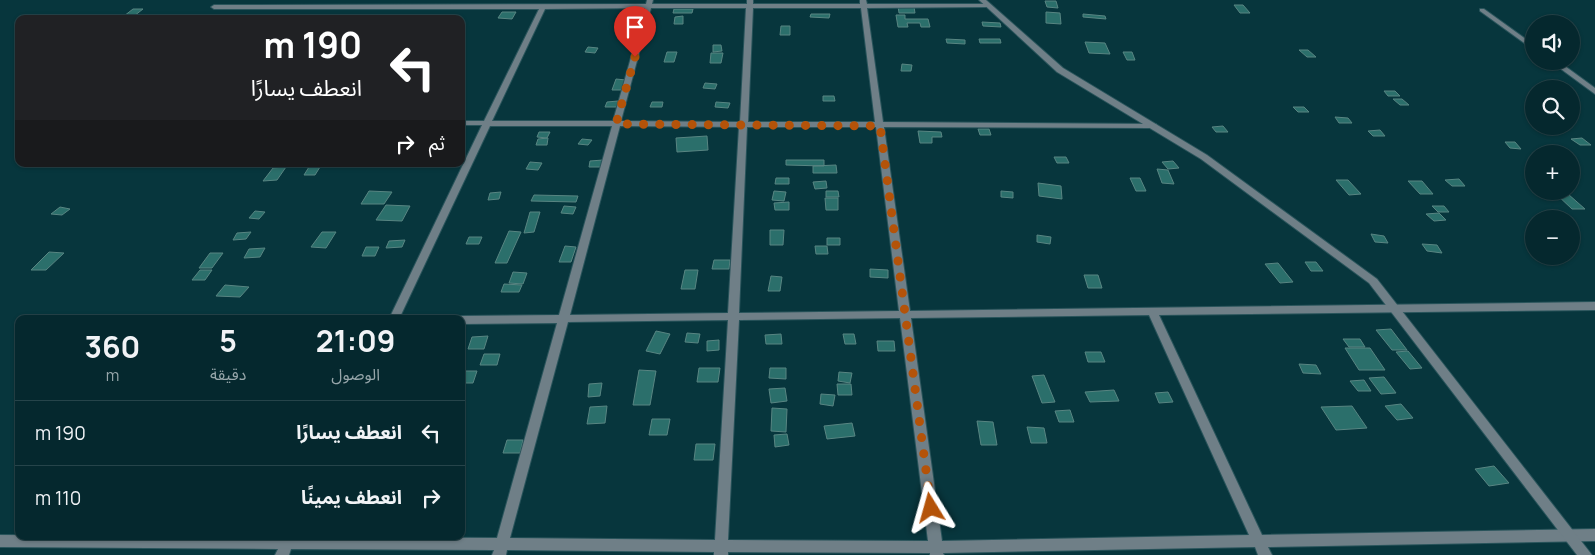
<!DOCTYPE html>
<html lang="ar">
<meta charset="utf-8">
<style>
body{margin:0;font-family:Manrope,"Noto Sans Arabic",sans-serif;background:#0e3036;color:#f1f3f6;direction:rtl;height:100vh;display:flex;flex-direction:column;font-size:19px;white-space:nowrap}
*{box-sizing:border-box;margin:0}
p{font-size:16px;color:#97a6aa}
.icon{flex:none;width:28px;height:28px;fill:none;stroke:currentColor;stroke-width:2;stroke-linecap:round;stroke-linejoin:round}
.map{position:relative;flex:1;overflow:hidden;direction:ltr}
.sheet{position:absolute;left:15px;top:315px;width:450px;height:225px;display:flex;flex-direction:column;background:#05282e;border-radius:10px;box-shadow:0 1px 4px #0004,0 0 0 1px #26444a;direction:rtl}
.sheet>*{flex:none}
.top-card{position:absolute;left:15px;top:15px;width:450px;height:152px;border-radius:10px;box-shadow:0 1px 4px #0004,0 0 0 1px #26444a;direction:rtl;background:#202124;color:#fff;overflow:hidden}
.buttons{position:absolute;left:1525px;top:15px;display:grid;gap:10px}
.buttons a{display:grid;place-items:center;width:55px;height:55px;border-radius:50%;background:#05282e;box-shadow:0 1px 4px #0004,0 0 0 1px #26444a;font-size:25px}
.pin{position:absolute;display:grid;place-items:center;width:42px;height:42px;color:#fff;margin:-51px -21px;border-radius:50% 50% 50% 0;rotate:-45deg;box-shadow:0 0 5px #0007}
.pin .icon{rotate:45deg}
.me{position:absolute;width:55px;margin:-28px;rotate:352deg;stroke-linejoin:round;filter:drop-shadow(0 0 4px #0008)}
.turn{display:flex;align-items:center;gap:18px;height:105px;padding:0 20px;font-size:22px}
.turn .icon{width:65px;height:65px;stroke-width:2.5}
.turn b{display:block;font-size:35px;line-height:42px}
.then{display:flex;align-items:center;height:48px;padding:0 20px;background:#0003;gap:10px;font-size:19px}
.eta{display:flex;justify-content:space-evenly;align-items:center;height:85px;text-align:center}
.eta b{font-size:30px;font-weight:700;line-height:35px}
ul{padding:0;list-style:none}
li{display:flex;align-items:center;gap:15px;height:65px;padding:0 20px;border-top:1px solid #26444a}
li div{flex:1}
li b{display:block;font-size:19px}
li em{font-style:normal}
.map>svg:first-child{display:block}
.building{fill:#2b6f6b;stroke:#588582}
.lines{fill:none;stroke-linecap:round;stroke-linejoin:round}
.minor-casing{stroke:#29545b;stroke-width:2}
.tertiary-casing{stroke:#29545b;stroke-width:2}
.minor{fill:#6f7f87;fill-rule:evenodd}
.tertiary{fill:#6f7f87;fill-rule:evenodd}
.route{stroke:#b45309;stroke-width:9;stroke-dasharray:0 16.2}
</style>
<div class="map">
<svg width="1595" height="555" viewBox="0 0 1595 555">
<rect width="100%" height="100%" fill="#07363d"/>
<!-- building -->
<path class="building" d="M1045 1H1056L1058 8 1047 7Z
M1234 5H1243L1250 13H1240Z
M898 6 914 7 915 13H899Z
M133 9H143L134 16H124Z
M674 9H693L692 13H673Z
M502 12H516L512 19 498 18Z
M1046 12 1060 13 1061 24 1046 23Z
M811 14H830L829 18 810 17Z
M1083 14 1105 16 1106 19 1083 17Z
M896 15H905V19H928L930 27H921L920 23H907L908 27H898Z
M683 16V24H674L675 17Z
M982 22 1000 23 1001 27 983 26Z
M781 26H790V35H780Z
M946 39 965 40V44L947 43Z
M979 39H1000L1001 43H980Z
M1085 42 1105 43 1110 54 1089 53Z
M713 45H721L722 51 713 52Z
M588 47 598 48 595 53 585 52Z
M1299 50H1308L1316 57H1307Z
M667 52H677L674 62H664Z
M1123 52H1132L1135 60H1127Z
M711 53H723L721 63H710Z
M902 64 912 65 911 71H901Z
M616 79 626 80 622 90H612Z
M705 83 717 84 715 89 703 88Z
M1384 91H1395L1400 96H1388Z
M823 96H834L835 101H823Z
M1393 99H1402L1409 105H1400Z
M618 101 617 107H605L607 102Z
M652 102H663L662 107H650Z
M716 102 730 103 728 108 715 107Z
M1293 107H1304L1309 112H1298Z
M1335 117 1348 118 1352 123H1339Z
M1223 126 1228 132H1216L1212 127Z
M978 129H989L991 135H980Z
M1380 130 1385 136H1373L1368 131Z
M918 131 941 132 942 137H932V143H920Z
M539 132H550L547 138 537 137Z
M707 136 708 150 677 152 676 138Z
M548 138 547 145H536L538 139Z
M1582 138 1591 145H1580L1571 139Z
M582 139 592 140 588 145 578 144Z
M1505 142H1515L1521 149 1510 148Z
M1054 157H1066L1069 163H1057Z
M603 160 601 167H589L590 161Z
M786 160H824V166L786 165Z
M1173 161 1179 168 1168 169 1162 162Z
M530 162 542 163 538 170 526 169Z
M836 165 837 173H813V166Z
M286 167 277 180 263 181 273 168Z
M309 167H320L315 175H304Z
M1157 169 1168 170 1174 184 1162 183Z
M776 178H789V184H775Z
M1130 178H1140L1146 191H1136Z
M1459 179 1465 186H1452L1445 180Z
M1336 180H1348L1361 194 1349 195Z
M826 181 827 188 815 189 813 182Z
M1408 181H1422L1433 194H1420Z
M1038 183 1061 186 1062 199 1039 196Z
M369 191 392 192 384 204H361Z
M774 191 786 192 784 201 772 200Z
M826 191H838L839 197H826Z
M1001 191 1013 192V198L1001 197Z
M501 192 499 199 488 200 490 193Z
M1555 193 1568 194 1585 209H1572Z
M534 195 578 196 576 202 531 201Z
M825 198H838V210H826Z
M789 202V210H775L774 203Z
M386 205 410 206 402 221 376 220Z
M564 206 576 207 573 214 561 213Z
M1432 206H1444L1449 212H1438Z
M60 207 70 209 62 215 51 214Z
M255 211 265 212 259 219 249 218Z
M530 212H540L534 232 524 233Z
M1439 213 1446 220 1434 221 1426 214Z
M770 230H784L783 245H770Z
M509 231 521 232 507 263H495Z
M251 232 246 239 233 240 237 233Z
M322 232H336L326 248 311 247Z
M1371 234 1384 236 1388 243 1375 242Z
M1037 235 1051 237 1050 244 1037 242Z
M469 237H482L479 244H466Z
M827 238H840V245H827Z
M405 240 402 247 386 248 389 241Z
M1422 244 1437 245 1442 253 1427 251Z
M565 246 576 247 571 262H559Z
M815 246H827L828 254H816Z
M366 247H379L375 256H362Z
M265 248 260 257 244 258 249 249Z
M49 252 64 253 46 270H31Z
M210 253H223L212 268H199Z
M714 260H730L729 269H712Z
M1305 262H1316L1323 271H1311Z
M1278 263 1293 282 1280 283 1265 264Z
M870 269 888 270V278L870 277Z
M200 270H212L205 280H192Z
M685 270H698L695 289H681Z
M513 272 527 273 523 284 509 283Z
M1084 275H1098L1102 288H1088Z
M771 276 782 277 780 291H768Z
M504 284 522 285 519 292H501Z
M225 285 249 287 240 297 216 296Z
M1391 329 1407 350H1392L1376 330Z
M656 331 670 334 660 354 646 351Z
M687 333 700 334 698 343 685 342Z
M781 334 782 344H766L765 335Z
M843 334H854L856 344H845Z
M488 336 484 349H468L472 337Z
M1343 339H1360L1365 347H1349Z
M719 340V350L707 351V341Z
M877 341H894L895 351H878Z
M1345 348H1370L1385 370H1359Z
M1408 351 1422 368 1410 369 1396 352Z
M1085 352H1101L1105 362H1088Z
M484 354H500L497 365H480Z
M1299 364 1316 365 1321 374 1303 373Z
M699 368H720L718 382H697Z
M770 368H786V379L769 378Z
M639 370 656 371 650 405H633Z
M461 371H477L473 383H461Z
M839 372 852 373 850 383 838 381Z
M1044 375 1055 402 1042 403 1032 376Z
M1384 377 1396 393 1381 394 1369 378Z
M1364 380 1371 391H1358L1350 381Z
M602 383 600 396 588 397 589 384Z
M837 384H851L852 395H838Z
M785 388 787 401 771 403 769 389Z
M1114 390 1119 401 1090 402 1085 392Z
M1168 392 1173 402 1159 403 1155 393Z
M821 394 835 395 833 406 820 404Z
M1401 404 1413 418 1397 420 1385 406Z
M607 406 605 423 587 424 590 407Z
M1352 406 1367 428 1336 430 1321 407Z
M772 408 787 409 786 432 771 431Z
M1070 410 1074 422H1059L1055 411Z
M652 419H670L667 435H649Z
M977 421 993 422 997 445H981Z
M852 423 855 436 827 439 824 426Z
M1027 427 1044 428 1047 443H1031Z
M787 434 789 445 775 447 774 435Z
M507 440H523L520 453H503Z
M696 444H715L713 460H694Z
M1494 466 1509 483 1489 486 1475 469Z"/>
<g class="lines">
<defs>
<path id="minor" d="M647 0H653L652 4H747V0H753V4H860V0H866L867 4H988L991 6 990 7 867 8 883 122 1156 124 1157 126 1153 128 884 127 910 311 1595 302V310L1159 315 1262 535 1595 529V541L1268 547 1272 555H1258L1255 547 943 553 944 555H930V553L728 552V555H714V552L507 550 506 555H492L494 550 291 549 289 555H275L278 549 0 547V535L497 538 557 323 461 324V319H456L461 316 559 315 612 126H490L399 319H389L482 125H461V121H484L539 9H214L211 7 214 5 646 4ZM645 8 613 121H492L545 9ZM651 8H746L740 122 621 121ZM753 8H861L875 122H748ZM620 126 739 127 728 313 570 315ZM747 127H876L899 311 739 313ZM1149 315 1249 535 942 541 911 318ZM900 318 928 541 728 540 739 320ZM728 320 715 540 510 538 568 322Z
M1480 9H1484L1534 45V50L1480 11Z
M1550 61H1558L1595 88V94Z"/>
<path id="tertiary" d="M979 0H986L1063 68 1207 155 1377 279 1592 555H1577L1369 283 1201 159 1057 72Z"/>
</defs>
<!-- minor casing -->
<use href="#minor" class="minor-casing"/>
<!-- tertiary casing -->
<use href="#tertiary" class="tertiary-casing"/>
<!-- minor -->
<use href="#minor" class="minor"/>
<!-- tertiary -->
<use href="#tertiary" class="tertiary"/>
</g>
<g class="lines">
<!-- route -->
<path class="route" d="M635 57 616 124 880 126 931 508"/>
</g>
</svg>
<div class="buttons">
<a><svg class="icon" aria-label="sound" viewBox="0 0 24 24"><path d="M4 9h4l5-4v14l-5-4H4zM17 9q2 3 0 6"/></svg></a>
<a><svg class="icon" aria-label="search" viewBox="0 0 24 24"><circle cx="10" cy="10" r="6"/><path d="M15 15l6 6"/></svg></a>
<a>+</a>
<a>−</a>
</div>
<div class="pin" style="left:635px;top:57px;background:#d93025"><svg class="icon" aria-label="arrive" viewBox="0 0 24 24"><path d="M6 21V4h12l-3 4 3 4H6"/></svg></div>
<svg class="me" style="left:931px;top:508px" viewBox="-20 -20 40 40"><path d="M0-17L14 15 0 8-14 15z" fill="#b45309" stroke="#fff" stroke-width="4"/></svg>
<div class="top-card">
<div class="turn"><svg class="icon" aria-label="left" viewBox="0 0 24 24"><path d="M17 20v-9H6M10 6l-5 5 5 5"/></svg><div><b>190 m</b>انعطف يسارًا</div></div>
<div class="then">ثم<svg class="icon" aria-label="right" viewBox="0 0 24 24"><path d="M7 20v-9h11M14 6l5 5-5 5"/></svg></div>
</div>
<section class="sheet">
<div class="eta">
<div><b>21:09</b><p>الوصول</p></div>
<div><b>5</b><p>دقيقة</p></div>
<div><b>360</b><p>m</p></div>
</div>
<ul>
<li><svg class="icon" aria-label="left" viewBox="0 0 24 24"><path d="M17 20v-9H6M10 6l-5 5 5 5"/></svg><div><b>انعطف يسارًا</b></div><em>190 m</em></li>
<li><svg class="icon" aria-label="right" viewBox="0 0 24 24"><path d="M7 20v-9h11M14 6l5 5-5 5"/></svg><div><b>انعطف يمينًا</b></div><em>110 m</em></li>
</ul>
</section>
</div>
